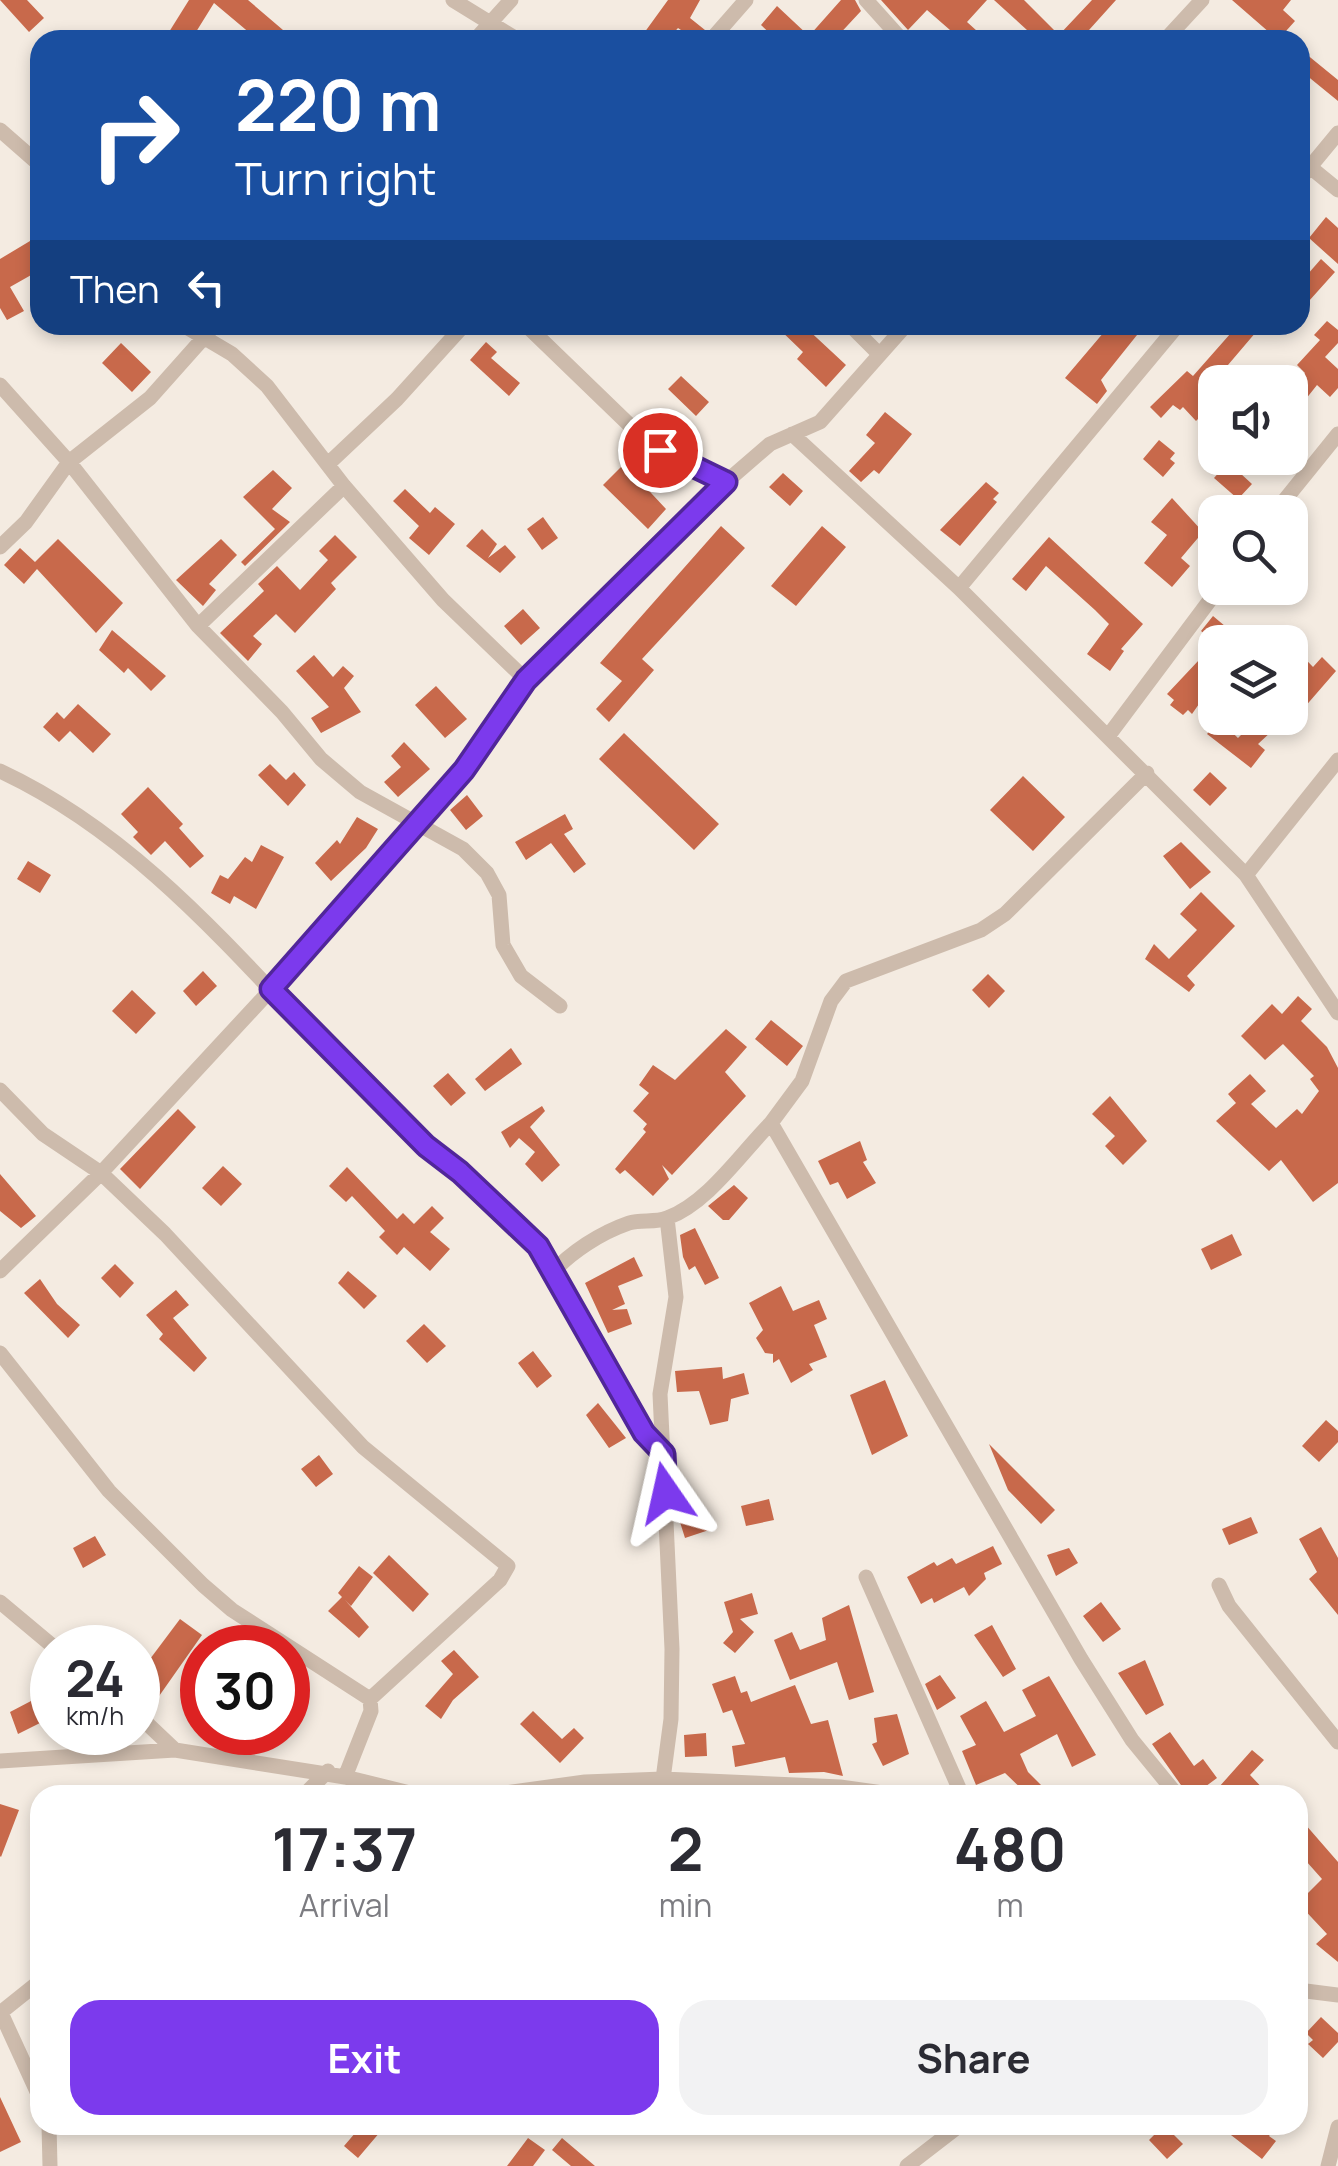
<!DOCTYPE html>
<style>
body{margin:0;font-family:Manrope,sans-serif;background:#f2f2f3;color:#2b2b33;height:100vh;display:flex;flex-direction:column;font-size:38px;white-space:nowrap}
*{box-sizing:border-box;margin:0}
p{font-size:32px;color:#7c7c81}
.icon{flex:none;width:55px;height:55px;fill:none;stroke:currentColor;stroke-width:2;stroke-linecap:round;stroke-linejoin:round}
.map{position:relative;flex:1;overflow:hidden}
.details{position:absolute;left:30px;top:1785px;width:1278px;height:350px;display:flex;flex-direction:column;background:#fff;border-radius:30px;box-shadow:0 5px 15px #0003}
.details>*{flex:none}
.hud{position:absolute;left:30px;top:30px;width:1280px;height:305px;border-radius:30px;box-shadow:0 5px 15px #0003;background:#1a4fa0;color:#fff;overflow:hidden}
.buttons{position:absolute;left:1198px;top:365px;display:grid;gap:20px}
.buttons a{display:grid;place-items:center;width:110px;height:110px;border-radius:20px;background:#fff;box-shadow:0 5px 15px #0003;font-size:50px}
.speed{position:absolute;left:30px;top:1625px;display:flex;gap:20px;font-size:50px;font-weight:700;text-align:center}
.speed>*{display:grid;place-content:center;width:130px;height:130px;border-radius:50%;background:#fff;box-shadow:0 5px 15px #0003;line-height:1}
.speed small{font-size:25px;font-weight:400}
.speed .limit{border:15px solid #d22;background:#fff;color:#111}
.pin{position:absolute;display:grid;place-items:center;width:85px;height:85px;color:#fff;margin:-42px;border:5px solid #fff;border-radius:50%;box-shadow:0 2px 10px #0007}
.me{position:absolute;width:110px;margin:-55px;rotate:349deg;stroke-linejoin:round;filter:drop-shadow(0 0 8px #0008)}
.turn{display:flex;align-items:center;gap:35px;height:210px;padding:0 40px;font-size:45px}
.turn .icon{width:130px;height:130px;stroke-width:2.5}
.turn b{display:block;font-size:70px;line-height:85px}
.then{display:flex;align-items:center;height:95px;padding:0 40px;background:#0003;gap:20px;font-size:38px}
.eta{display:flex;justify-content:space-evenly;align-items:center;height:170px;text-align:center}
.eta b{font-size:60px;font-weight:700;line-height:70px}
.button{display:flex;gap:20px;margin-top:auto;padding:20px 40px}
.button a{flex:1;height:115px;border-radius:30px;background:#7c3aed;color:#fff;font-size:40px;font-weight:700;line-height:115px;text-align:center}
.button a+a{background:#f2f2f3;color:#2b2b33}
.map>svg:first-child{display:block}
.building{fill:#c8694b}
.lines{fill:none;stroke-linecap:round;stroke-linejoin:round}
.minor{stroke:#cdbbac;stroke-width:15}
.route-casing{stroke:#51269a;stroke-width:25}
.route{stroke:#7c3aed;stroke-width:18}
</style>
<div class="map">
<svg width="1338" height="2166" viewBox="0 0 1338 2166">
<rect width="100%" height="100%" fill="#f4ebe1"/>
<!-- building -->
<path class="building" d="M0 0H27L44 18 29 32Z
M189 0H248L283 30 275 40H258L214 3 191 40H164Z
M668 0H700L690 18 705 30 696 40 678 28 667 40H639Z
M841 0H855L861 11 834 40H777L761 25 777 6 809 36Z
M881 0H987L967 22 987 40H940L950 30 927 10 908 30Z
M994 0H1024L1059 35 1092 0H1116L1080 40H1038Z
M1232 0H1291L1283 10 1295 21 1278 40Z
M1300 49 1338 80V101L1300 70Z
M1326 217 1338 228V264L1309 238Z
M40 235V270L10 287 24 311 7 320 0 308V259Z
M1321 259 1335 272 1300 311V283Z
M1327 321 1338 330V343L1325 357 1338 369V388L1330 397 1317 385 1290 419V392L1305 373 1297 365 1320 340 1314 335Z
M775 325H803L846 365 826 387 797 359 803 352Z
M1110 325H1145L1101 380 1107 391 1097 404 1065 378Z
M1238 325H1262L1205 392 1215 402 1196 421 1183 407 1180 410 1173 405 1161 418 1150 407 1187 371 1193 376Z
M486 342 497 352 491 358 520 383 509 396 470 360Z
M121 343 151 372 132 392 102 363Z
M681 376 709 402 696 416 668 389Z
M885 412 912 434 879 474 874 470 861 482 849 471 875 443 866 435Z
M1159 440 1175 453 1170 459 1175 463 1163 477 1143 459Z
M1228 462 1252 484 1238 499 1214 478Z
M624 464 666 509 648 529 603 485Z
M273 470 292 488 272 509 290 522 245 566 241 562 275 529 243 497Z
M783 473 803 491 790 506 769 487Z
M986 482 999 493 993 499 997 502 960 546 940 530Z
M405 489 430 513 435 507 455 524 429 555 409 538 419 526 393 501Z
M1172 498 1203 532 1181 558 1190 566 1172 587 1144 563 1167 535 1151 522Z
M543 517 558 538 542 550 527 529Z
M721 526 745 548 642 659 654 670 609 722 596 709 622 681 600 663Z
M822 526 846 547 796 606 771 586Z
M482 529 497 544 488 558 505 545 516 557 500 573 466 546Z
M335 535 357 557 331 583 336 589 295 633 276 614 253 636 262 644 248 661 220 633 264 591 258 584 277 566 300 590 328 560 319 551Z
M1049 537 1143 624 1121 649 1124 651 1110 671 1087 654 1109 624 1095 610 1046 566 1026 591 1012 579Z
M58 539 123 603 96 633 37 569 24 584 4 565 20 548 35 562Z
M221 539 237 555 209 584 216 590 203 606 176 580Z
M523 609 540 628 521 645 504 626Z
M1213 616 1244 642H1215L1201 631Z
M112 630 166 676 151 691 128 668 124 673 99 650Z
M1215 643V681L1192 714 1188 710 1183 715 1170 705 1174 700 1167 694Z
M1290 643 1313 667 1322 657 1336 671 1290 724Z
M314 655 333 677 343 666 354 676 344 688 361 712 321 733 311 718 329 707 296 671Z
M436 686 467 719 445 738 415 705Z
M78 704 111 734 93 753 70 731 59 742 43 727 57 712 64 719Z
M1258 718H1286L1258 744 1265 750 1251 768 1207 734 1219 720 1238 738Z
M624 733 719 824 694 850 599 759Z
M404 742 430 769 398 797 384 782 401 767 391 756Z
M270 764 286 780 294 772 306 785 288 806 258 775Z
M1210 772 1227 788 1210 806 1193 790Z
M1023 776 1065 817 1033 851 990 810Z
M148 787 183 824 179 828 204 856 190 868 165 841 151 855 133 837 138 832 121 814Z
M467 795 483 816 466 830 450 810Z
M565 814 573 829 564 834 586 864 574 873 551 843 526 860 515 842Z
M357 817 378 829 366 848 331 881 315 863 337 840 340 844Z
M1181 842 1211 872 1190 889 1163 856Z
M261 845 284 857 256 909 234 896 230 904 211 893 220 875 228 879 245 857 252 862Z
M28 861 51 875 40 893 17 879Z
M1201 892 1235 926 1187 976 1195 985 1189 992 1145 959 1154 944 1169 959 1197 930 1180 914Z
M203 971 217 986 196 1006 183 991Z
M988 974 1005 991 989 1008 972 990Z
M132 990 156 1013 136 1034 112 1011Z
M1298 996 1312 1009 1301 1021 1327 1047 1338 1068V1183L1313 1202 1281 1160 1269 1171 1216 1121 1236 1103 1228 1094 1250 1074 1266 1091 1251 1104 1276 1128 1297 1109 1302 1114 1319 1091 1310 1079 1314 1076 1283 1044 1265 1060 1241 1036 1272 1004 1282 1014Z
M771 1020 803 1046 787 1066 755 1039Z
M726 1029 747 1047 725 1072 746 1096 672 1175 662 1165 669 1179 653 1196 625 1170 620 1174 615 1169 646 1132 643 1129 647 1124 633 1111 649 1093 639 1085 653 1065 675 1080Z
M511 1048 522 1064 485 1091 475 1079Z
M448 1073 466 1093 451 1106 433 1086Z
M1110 1096 1147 1141 1123 1165 1105 1146 1115 1136 1092 1114Z
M542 1106 545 1111 530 1127 560 1165 542 1182 525 1164 535 1152 519 1138 510 1148 501 1132Z
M178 1109 196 1127 140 1189 120 1169Z
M860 1141 867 1160 863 1162 876 1183 847 1199 838 1182 830 1185 818 1161Z
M223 1166 242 1184 221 1206 202 1188Z
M347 1167 397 1219 403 1213 414 1224 432 1206 444 1218 430 1232 450 1249 430 1271 404 1247 397 1255 379 1237 385 1231 352 1196 346 1202 329 1186Z
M0 1174 36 1216 21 1228 0 1211Z
M734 1185 748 1198 729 1220H723L708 1206Z
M695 1228 719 1278 705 1285 695 1266 689 1270 683 1257 680 1235Z
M1232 1234 1242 1255 1211 1270 1201 1249Z
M634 1257 643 1276 618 1286 625 1304 612 1310 627 1309 632 1324 608 1333 585 1283Z
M115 1264 134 1283 120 1298 101 1278Z
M348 1271 377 1296 364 1309 338 1283Z
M40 1279 57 1304 80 1325 68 1338 24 1293Z
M781 1286 793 1311 819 1300 827 1319 814 1325 827 1357 809 1364 813 1370 791 1383 779 1359 773 1363V1354L765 1353 756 1338 763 1330 749 1303Z
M176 1290 189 1305 173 1318 207 1358 194 1372 159 1339 163 1334 146 1315Z
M424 1324 446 1346 427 1363 406 1341Z
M533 1351 552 1376 537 1388 518 1363Z
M722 1367 723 1379 744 1373 749 1394 731 1399 728 1421 710 1425 699 1391 677 1392 675 1371Z
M885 1380 908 1436 872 1455 850 1395Z
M598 1403 626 1438 609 1448 586 1415Z
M1326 1420 1338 1431V1442L1319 1462 1302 1446Z
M989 1444 1055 1510 1041 1524 1008 1490Z
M319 1455 333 1474 316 1487 301 1469Z
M769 1499 774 1520 746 1526 741 1506Z
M704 1512 709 1530 685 1538 679 1519Z
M1251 1517 1258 1533 1229 1545 1222 1529Z
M1321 1527 1338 1558V1615L1309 1579 1317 1572 1299 1539Z
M95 1536 106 1555 83 1568 73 1548Z
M993 1546 1002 1564 984 1573 986 1579 969 1596 964 1587 934 1603 932 1598 921 1604 907 1577 934 1562 937 1566 952 1558 956 1564Z
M1069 1548 1078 1563 1056 1576 1047 1555Z
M389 1555 429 1594 413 1612 373 1573Z
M359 1566 373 1577 351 1606 345 1600 369 1627 359 1638 328 1611 342 1597 338 1593Z
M752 1593 758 1614 740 1619 754 1632 735 1653 723 1643 733 1632 724 1602Z
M1101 1602 1121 1629 1103 1642 1083 1616Z
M849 1605 874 1692 849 1700 837 1662 790 1680 774 1640 792 1632 800 1650 826 1640 822 1618Z
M180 1619 202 1635 157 1699 138 1684V1675Z
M992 1625 1016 1669 1003 1677 974 1635Z
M454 1650 479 1677 453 1700 441 1719 425 1706 453 1674 441 1661Z
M1145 1660 1164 1705 1146 1715 1118 1673Z
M940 1675 956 1698 937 1710 925 1684Z
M735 1676 741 1693 747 1691 751 1702 795 1685 811 1724 828 1720 843 1776 824 1772 789 1773 785 1757 735 1767 732 1746 745 1744 732 1710 723 1713 712 1684Z
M1049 1676 1096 1755 1072 1767 1057 1734 1020 1754 1028 1772 1051 1795H1028L1005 1773 976 1785 962 1751 976 1745 960 1716 986 1701 1004 1732 1036 1716 1022 1690Z
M52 1690V1717L18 1734 10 1712Z
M533 1711 562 1739 574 1728 584 1738 560 1763 520 1724Z
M897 1714 909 1754 883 1766 872 1744 877 1742 874 1718Z
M1170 1732 1194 1766 1203 1759 1217 1778 1194 1795H1188L1152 1744Z
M706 1733 707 1756 685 1757 684 1735Z
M1252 1750 1264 1760 1250 1775 1269 1795H1227L1219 1787Z
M0 1804 19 1810 1 1857 0 1856Z
M1298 1816 1338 1862V1962L1316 1944 1327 1934 1298 1903 1322 1879 1298 1852Z
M1321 2017 1338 2033V2042L1323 2058 1308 2044 1313 2040 1306 2033Z
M0 2097 21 2142 0 2152Z
M362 2125H386L358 2158 344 2146Z
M1164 2125 1183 2144 1167 2159 1149 2140Z
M1218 2125H1278L1269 2136 1276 2141 1262 2159Z
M528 2138 545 2150 533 2166H507Z
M562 2138 595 2166H571L552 2150Z"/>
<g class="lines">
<!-- minor -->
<path class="minor" d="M453 0 518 40
M866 0 902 40
M475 40 511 0
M711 40 746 0
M1165 40 1202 0
M0 130 40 165
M1310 167 1338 190
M1300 179 1338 133
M183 325 232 354 267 386 344 486 443 600 526 680
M526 325 644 439 726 482
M850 325 879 354
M0 385 69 462 198 626 282 712 321 759 360 792 463 849 487 873 499 895 503 945 521 976 560 1006
M792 434 959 588 1246 875 1338 1013
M328 464 397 399 464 325
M1275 512 1338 434
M0 547 26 522 69 462 150 398 215 325
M959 588 1178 325
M198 626 344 486
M1109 735 1219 588
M0 771C176 853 284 1022 426 1146 460 1176 514 1211 539 1248 577 1307 611 1371 643 1433L664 1454
M1147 773 1005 914 981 930 846 981 831 1001 802 1081 771 1123 1081 1659 1132 1740 1177 1795
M1246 875 1338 760
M0 1090 43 1134 101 1173 165 1234 363 1447 508 1566 500 1580 370 1699
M0 1271 101 1173 304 954 464 769 526 680 726 482 770 444 820 422 906 325
M551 1274C571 1252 600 1233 629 1223 641 1219 655 1223 667 1218 708 1203 741 1153 771 1123
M0 1353 109 1491 203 1585 232 1610 370 1699 371 1711 345 1777 418 1795
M866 1577 962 1795
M1219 1585 1229 1606 1338 1742
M0 1602 55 1648
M138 1715 175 1750
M0 1761 175 1750 345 1777
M663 1779 671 1719 672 1649 660 1394 676 1297 667 1218
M304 1795 328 1771
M490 1795 585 1782 663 1779 840 1787 897 1795
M1298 1990 1338 1995
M0 2013 40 1981
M1 2013 40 2098
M49 2125 50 2166
M907 2166 960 2125
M1328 2166 1338 2127"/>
</g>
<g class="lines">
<defs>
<path id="route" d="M660 450 726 482 526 680 464 770 271 989 426 1146 460 1172 538 1246 644 1433 664 1454 666 1493"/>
</defs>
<!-- route casing -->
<use href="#route" class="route-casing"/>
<!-- route -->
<use href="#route" class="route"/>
</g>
</svg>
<div class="buttons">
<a><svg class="icon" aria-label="sound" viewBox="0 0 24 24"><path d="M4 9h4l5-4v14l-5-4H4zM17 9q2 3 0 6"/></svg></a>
<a><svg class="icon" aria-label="search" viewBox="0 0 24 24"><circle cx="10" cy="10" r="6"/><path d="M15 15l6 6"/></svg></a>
<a><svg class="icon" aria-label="layers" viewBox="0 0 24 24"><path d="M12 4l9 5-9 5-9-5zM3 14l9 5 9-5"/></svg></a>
</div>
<div class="speed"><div>24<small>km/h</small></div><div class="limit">30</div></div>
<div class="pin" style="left:660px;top:450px;background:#d93025"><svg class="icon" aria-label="arrive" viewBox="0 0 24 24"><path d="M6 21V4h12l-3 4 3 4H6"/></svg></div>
<svg class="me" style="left:666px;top:1493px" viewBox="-20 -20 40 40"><path d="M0-17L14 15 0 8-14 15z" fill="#7c3aed" stroke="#fff" stroke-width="4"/></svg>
<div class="hud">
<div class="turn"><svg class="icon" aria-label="right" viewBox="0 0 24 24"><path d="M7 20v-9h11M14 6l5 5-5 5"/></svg><div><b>220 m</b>Turn right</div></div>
<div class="then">Then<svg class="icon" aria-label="left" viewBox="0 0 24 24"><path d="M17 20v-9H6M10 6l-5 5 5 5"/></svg></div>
</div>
<section class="details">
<div class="eta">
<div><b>17:37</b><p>Arrival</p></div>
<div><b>2</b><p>min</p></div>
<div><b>480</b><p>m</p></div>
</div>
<div class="button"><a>Exit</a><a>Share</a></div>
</section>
</div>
